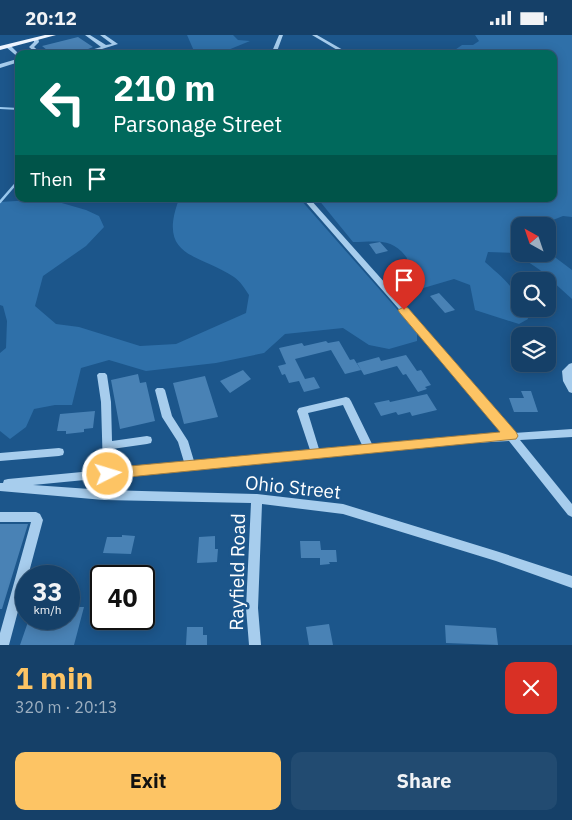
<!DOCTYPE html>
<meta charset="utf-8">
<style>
body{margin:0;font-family:"IBM Plex Sans",sans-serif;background:#224b71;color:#f1f3f6;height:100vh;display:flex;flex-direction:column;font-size:19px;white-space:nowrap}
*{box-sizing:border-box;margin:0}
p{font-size:16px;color:#9dafc0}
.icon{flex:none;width:28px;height:28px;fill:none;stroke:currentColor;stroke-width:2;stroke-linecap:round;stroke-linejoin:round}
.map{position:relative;height:610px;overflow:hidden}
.panel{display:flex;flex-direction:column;background:#154068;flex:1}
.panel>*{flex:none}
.top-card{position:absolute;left:15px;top:15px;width:542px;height:152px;border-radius:10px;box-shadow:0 2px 12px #0003,0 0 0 1px #34597c;background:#00695c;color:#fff;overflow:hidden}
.needle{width:32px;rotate:320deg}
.tools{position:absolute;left:511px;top:182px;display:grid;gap:10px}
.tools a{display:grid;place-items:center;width:45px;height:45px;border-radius:10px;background:#154068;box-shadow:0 2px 12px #0003,0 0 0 1px #34597c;font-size:25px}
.speed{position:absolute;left:15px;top:530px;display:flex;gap:10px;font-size:25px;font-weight:700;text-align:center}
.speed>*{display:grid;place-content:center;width:65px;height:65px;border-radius:50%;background:#154068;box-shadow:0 2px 12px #0003,0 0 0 1px #34597c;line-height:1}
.speed small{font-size:12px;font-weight:400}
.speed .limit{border:2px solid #111;border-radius:8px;background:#fff;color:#111}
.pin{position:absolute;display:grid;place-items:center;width:42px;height:42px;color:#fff;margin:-51px -21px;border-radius:50% 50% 50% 0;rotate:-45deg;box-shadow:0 0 5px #0007}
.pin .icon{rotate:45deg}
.me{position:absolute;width:55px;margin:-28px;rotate:85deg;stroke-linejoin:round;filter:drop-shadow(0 0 4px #0008)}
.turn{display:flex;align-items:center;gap:18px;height:105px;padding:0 15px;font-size:22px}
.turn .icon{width:65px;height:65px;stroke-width:2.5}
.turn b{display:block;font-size:35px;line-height:42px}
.then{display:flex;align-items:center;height:48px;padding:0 15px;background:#0003;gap:10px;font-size:19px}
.round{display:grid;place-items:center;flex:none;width:52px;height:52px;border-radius:10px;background:#224b71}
.summary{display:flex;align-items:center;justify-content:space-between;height:85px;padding:0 15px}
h1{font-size:30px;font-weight:700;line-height:38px;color:#fdc464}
.action{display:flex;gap:10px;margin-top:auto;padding:10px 15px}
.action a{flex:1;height:58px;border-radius:10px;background:#fdc464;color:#111;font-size:20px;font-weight:700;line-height:58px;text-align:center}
.action a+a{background:#224b71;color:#f1f3f6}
.status{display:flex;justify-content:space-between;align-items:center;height:35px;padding:0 25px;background:#154068;direction:ltr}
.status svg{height:14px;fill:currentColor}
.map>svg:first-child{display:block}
.green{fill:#2f70a9}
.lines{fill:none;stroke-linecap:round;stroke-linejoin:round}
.stream-far1{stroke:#9ac9ef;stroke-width:2}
.stream{stroke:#9ac9ef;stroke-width:2.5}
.building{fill:#4982b5}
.minor{fill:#a7cded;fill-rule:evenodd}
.major{fill:#edf5ff;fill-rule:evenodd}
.route{fill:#fdc464;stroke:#a47f41}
.labels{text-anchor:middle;stroke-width:5;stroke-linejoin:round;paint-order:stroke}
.near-street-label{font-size:19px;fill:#fff;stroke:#1c568b}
</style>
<div class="status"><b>20:12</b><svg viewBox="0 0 49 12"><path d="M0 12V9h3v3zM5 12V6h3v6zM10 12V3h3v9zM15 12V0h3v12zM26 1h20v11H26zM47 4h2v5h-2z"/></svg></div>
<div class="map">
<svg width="572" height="610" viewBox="0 0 572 610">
<rect width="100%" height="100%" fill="#1c568b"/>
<!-- green -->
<path class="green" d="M187 0H233L238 5 250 6 228 15 225 19H194V16Z
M475 0H572V182L563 181 538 191H520V219H548V217L572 235V264L540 235 515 218 488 217 485 227C498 239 520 255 520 274H526L528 284 519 289 475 275 470 250 454 244 403 259 395 254 387 239 390 235 405 229 407 223C392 202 376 207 353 207L318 164H554V19H449L462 10H473L479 6Z
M48 164 86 175 99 181 104 192 86 211 43 241 35 271 56 289 79 292 140 311 176 309 246 278 249 260C245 254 240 246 234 242 198 218 157 223 179 164H300L417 297V306L389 314 369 310 343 293 285 299 264 318 216 328 146 336 109 325 81 333 72 370H55L34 374 26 392 10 404 0 396V318L6 313 7 286 3 271 0 270V167Z"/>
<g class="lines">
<!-- stream-far1 -->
<path class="stream-far1" d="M0 73 19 74"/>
<!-- stream -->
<path class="stream" d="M0 167 19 145"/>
</g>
<!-- building -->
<path class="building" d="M78 2 93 12 76 19H52L42 11Z
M380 207 388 216 376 219 369 209Z
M439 258 455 275 445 278 430 261Z
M326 306 328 308 339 306 350 325 354 324 361 335 345 339 331 315 295 324 305 344 314 342 320 353 304 357 299 346 289 348 285 339 282 340 278 331 286 329 279 313 302 308 304 311Z
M406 320 417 336 421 335 431 350 425 352 427 354 418 357 406 339 403 340 397 331 364 340 357 328 379 322 381 326Z
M243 335 251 344 230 358 220 346Z
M138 339 140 348 146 347 155 386 120 394 111 345Z
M205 341 218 382 184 389 173 348Z
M521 356H531L538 377H514L509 363H524Z
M427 359 437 375 412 381 410 377 398 380 396 377 381 381 374 368 389 365 390 367Z
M95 376 93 393 84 394V397L66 399V396H57L60 379Z
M0 489H28L2 574H0Z
M122 500 135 501 131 519 103 518 107 502H122Z
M215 501V514H218L217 527 197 528 199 502Z
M300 506H320L321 515H336L337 527H329L330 529 320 530V523H301Z
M69 572H84L74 610H20L29 584H69Z
M329 589 333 610H309L306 592Z
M445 590 496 593 498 610 446 608Z
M187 592H203V600H207V610H186Z"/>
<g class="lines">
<!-- minor -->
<path class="minor" d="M85 0H90L106 10 112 9 100 0H105L118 9 86 19H78L101 12Z
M279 0H283L276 19H271Z
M312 0H317L350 19H344Z
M34 3H38L39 7 34 12 42 19H37L29 12 34 7Z
M6 10H10L19 19V23L6 12Z
M17 24H19V27L0 33V29Z
M303 164H310L411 277 514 398 572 394V402L520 405 572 469V482L568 480 509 406 456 409 33 450 104 455 257 459 343 469 496 516 572 541V553L496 526 343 479 262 469 258 573 261 610H249L246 573 251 468 104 465 0 456V448H3L4 445 8 444 103 435 101 367 97 340 99 338H105L107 340 111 367 112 406 147 401 151 402 152 405 151 408 147 409 112 414 113 434 184 427 178 407 162 382 155 355 157 353H163L165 355 172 381 188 406 194 426 310 415 297 376 299 373 346 362 349 363 351 366 372 409 503 398 405 281ZM343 370 362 410 319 414 308 378Z
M572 328V358L569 357 563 346 562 336 569 329Z
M59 413 63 414 64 417 63 420 59 421 0 426V418Z
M0 477H36L40 479 43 485 28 541H26V546L9 610H0V598L31 487H0Z"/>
<!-- major -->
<path class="major" d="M45 0H56L0 15V11Z"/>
</g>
<!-- route -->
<path class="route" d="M404 272 408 273 516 397 518 401 516 404 108 444 104 443 102 439 104 435 108 433 500 397 400 278 398 275Z"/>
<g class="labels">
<!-- near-street labels -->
<g class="near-street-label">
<text transform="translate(293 452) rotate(6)" y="7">Ohio Street</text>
<text transform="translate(237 537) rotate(-89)" y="7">Rayfield Road</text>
</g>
</g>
</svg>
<div class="tools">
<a><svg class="needle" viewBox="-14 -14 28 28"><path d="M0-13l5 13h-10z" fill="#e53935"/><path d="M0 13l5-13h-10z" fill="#9dafc0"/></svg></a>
<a><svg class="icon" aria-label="search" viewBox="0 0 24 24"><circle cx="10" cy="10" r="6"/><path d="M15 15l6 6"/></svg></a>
<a><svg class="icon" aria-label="layers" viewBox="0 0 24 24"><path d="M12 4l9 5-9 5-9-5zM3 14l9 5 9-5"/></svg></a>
</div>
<div class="speed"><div>33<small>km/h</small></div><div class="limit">40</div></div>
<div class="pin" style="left:404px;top:275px;background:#d93025"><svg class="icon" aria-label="arrive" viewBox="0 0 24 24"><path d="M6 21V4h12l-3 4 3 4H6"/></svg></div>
<svg class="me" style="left:108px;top:439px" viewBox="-20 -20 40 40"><circle r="17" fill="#fdc464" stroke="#fff" stroke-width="3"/><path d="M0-11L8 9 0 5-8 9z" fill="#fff"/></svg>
<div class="top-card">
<div class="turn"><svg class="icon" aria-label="left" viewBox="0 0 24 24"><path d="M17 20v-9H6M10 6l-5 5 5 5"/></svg><div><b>210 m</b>Parsonage Street</div></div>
<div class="then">Then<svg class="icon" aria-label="arrive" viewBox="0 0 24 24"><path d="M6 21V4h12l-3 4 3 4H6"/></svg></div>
</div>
</div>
<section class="panel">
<div class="summary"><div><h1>1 min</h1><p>320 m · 20:13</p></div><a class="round" style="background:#d93025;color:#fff"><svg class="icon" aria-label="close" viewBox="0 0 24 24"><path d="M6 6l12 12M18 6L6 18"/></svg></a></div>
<div class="action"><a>Exit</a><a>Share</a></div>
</section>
